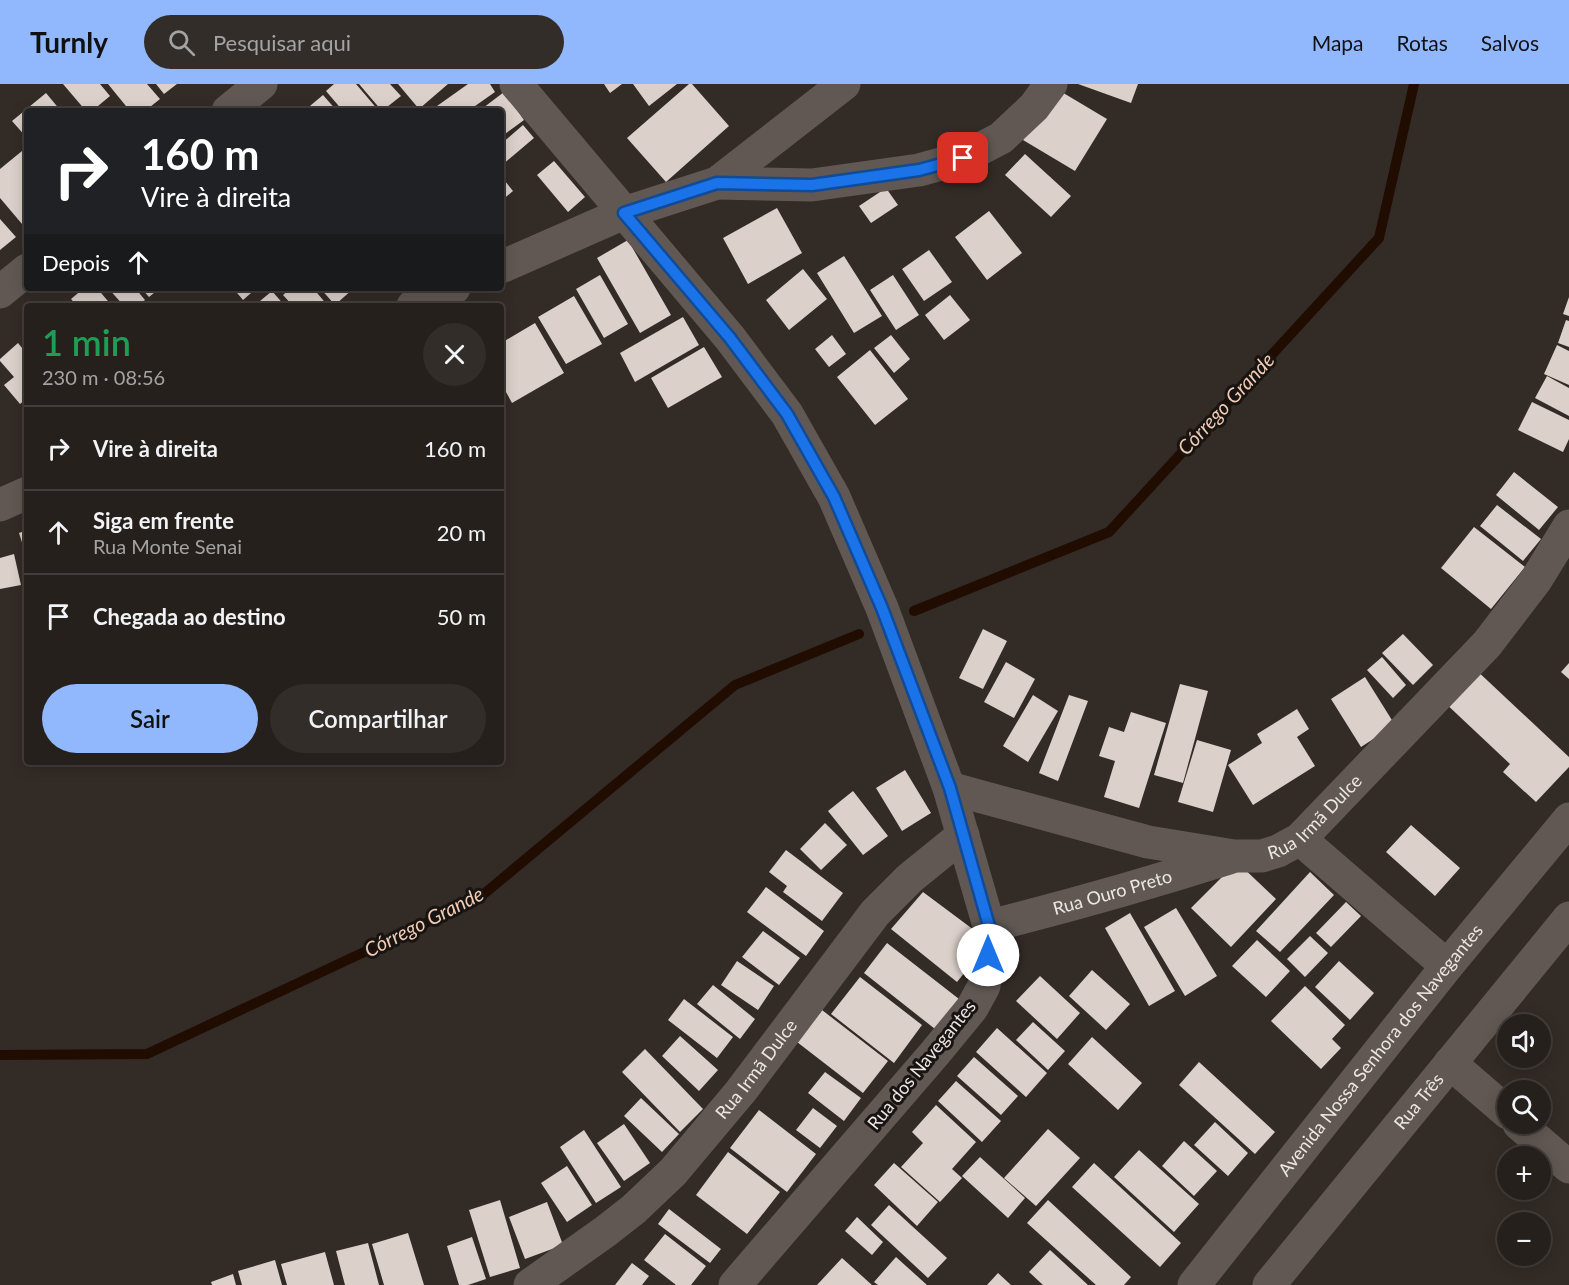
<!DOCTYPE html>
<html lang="pt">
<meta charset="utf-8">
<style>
body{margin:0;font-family:Lato,sans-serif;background:#322d29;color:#f1f3f6;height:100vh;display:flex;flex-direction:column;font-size:22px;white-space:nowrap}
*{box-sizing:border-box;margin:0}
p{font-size:20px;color:#a4a3a3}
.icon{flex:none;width:33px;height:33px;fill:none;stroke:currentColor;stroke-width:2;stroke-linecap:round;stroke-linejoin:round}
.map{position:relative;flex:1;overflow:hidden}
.sheet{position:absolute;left:24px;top:219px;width:480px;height:462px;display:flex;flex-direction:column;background:#26201c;border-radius:6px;box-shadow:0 3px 15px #0003,0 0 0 2px #423e3b}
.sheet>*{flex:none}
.banner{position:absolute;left:24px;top:24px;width:480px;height:183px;border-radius:6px;box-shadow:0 3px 15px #0003,0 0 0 2px #423e3b;background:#202124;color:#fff;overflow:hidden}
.tools{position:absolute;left:1497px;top:930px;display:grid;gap:12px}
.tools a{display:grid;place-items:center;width:54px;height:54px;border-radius:50%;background:#26201c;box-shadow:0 3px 15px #0003,0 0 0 2px #423e3b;font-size:30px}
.pin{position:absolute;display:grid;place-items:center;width:51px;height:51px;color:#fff;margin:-26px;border-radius:12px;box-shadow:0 3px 9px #0006}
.me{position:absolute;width:66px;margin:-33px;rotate:0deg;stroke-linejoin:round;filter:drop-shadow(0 0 4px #0008)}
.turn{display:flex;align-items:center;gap:21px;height:126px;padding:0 18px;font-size:27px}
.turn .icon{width:78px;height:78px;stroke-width:2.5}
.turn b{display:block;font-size:42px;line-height:51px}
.then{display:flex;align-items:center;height:57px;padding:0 18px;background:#0003;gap:12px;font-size:22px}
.round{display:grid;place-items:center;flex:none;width:63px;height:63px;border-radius:32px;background:#322d29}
.overview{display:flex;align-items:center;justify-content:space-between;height:102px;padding:0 18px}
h1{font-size:36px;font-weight:600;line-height:45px;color:#1e9e55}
.action{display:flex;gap:12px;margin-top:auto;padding:12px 18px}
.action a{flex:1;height:69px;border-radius:36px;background:#91b8fd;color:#111;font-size:24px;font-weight:600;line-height:69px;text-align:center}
.action a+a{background:#322d29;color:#f1f3f6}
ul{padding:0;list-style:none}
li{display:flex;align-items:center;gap:18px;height:84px;padding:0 18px;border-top:2px solid #423e3b}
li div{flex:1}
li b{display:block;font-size:22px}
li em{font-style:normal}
header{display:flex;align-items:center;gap:36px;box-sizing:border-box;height:84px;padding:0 30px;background:#91b8fd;color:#111}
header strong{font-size:28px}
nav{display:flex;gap:33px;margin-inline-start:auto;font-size:21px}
.search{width:420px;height:54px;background:#322d29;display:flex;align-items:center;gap:15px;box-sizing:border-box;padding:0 21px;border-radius:33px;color:#a4a3a3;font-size:22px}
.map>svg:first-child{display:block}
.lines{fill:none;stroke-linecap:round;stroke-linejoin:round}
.stream{stroke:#210c02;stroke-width:10}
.building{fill:#dbd0ca}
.minor{stroke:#615853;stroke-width:33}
.route-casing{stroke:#114b97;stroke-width:15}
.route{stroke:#1a73e8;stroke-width:10}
.labels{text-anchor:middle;stroke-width:6;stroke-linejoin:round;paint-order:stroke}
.street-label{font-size:18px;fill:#ece7e4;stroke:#181412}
.water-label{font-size:20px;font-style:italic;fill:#f2cbb4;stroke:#181412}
</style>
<header>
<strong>Turnly</strong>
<div class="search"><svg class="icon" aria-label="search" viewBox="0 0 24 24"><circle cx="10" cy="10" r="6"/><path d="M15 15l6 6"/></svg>Pesquisar aqui</div>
<nav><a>Mapa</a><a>Rotas</a><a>Salvos</a></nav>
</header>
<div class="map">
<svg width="1569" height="1201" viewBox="0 0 1569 1201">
<rect width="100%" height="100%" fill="#332b26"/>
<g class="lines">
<!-- stream -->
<path class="stream" d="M914 527 1109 448 1379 154 1414 0
M0 971 147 970 479 814 735 601 859 550"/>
</g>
<!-- building -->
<path class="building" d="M63 0H100L110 12 92 27H86Z
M108 0H147L160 15 145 27H130Z
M156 0H177L164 10Z
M334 0H356L379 27H343L326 7Z
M359 0H390L401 12 382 27Z
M398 0H448L419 25Z
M468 0H490L495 8 468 27H430Z
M604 0H622L610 9Z
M633 0H677L649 22Z
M689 0H692L729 42 666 98 627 54Z
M1078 0H1138L1131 19Z
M1055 4 1107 35 1075 87 1023 56Z
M504 8 524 36 501 53V27H479Z
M46 9 61 27H27V54L12 37Z
M323 11 337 27H304Z
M523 41 534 54 501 82V60Z
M22 67 27 73V136L22 140 0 114V85Z
M1025 70 1071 112 1051 133 1005 91Z
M554 77 585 113 568 128 537 91Z
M501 92 513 107 501 117Z
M886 104 898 121 871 139 859 122Z
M777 124 802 169 748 200 723 154Z
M989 127 1022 169 987 196 955 153Z
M0 135 16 153 0 166Z
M628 156 671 231 640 249 597 174Z
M929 166 952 198 924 217 902 185Z
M844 172 882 232 854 249 817 189Z
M803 185 827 215 789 246 766 216Z
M600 191 628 240 604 254 576 205Z
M893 191 919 231 896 246 870 206Z
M84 204H97L112 222H77L71 215Z
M108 204H135L145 216 137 222H124Z
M141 204H160L149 213Z
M233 204H257L243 216Z
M291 204H313L328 222H293L283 211Z
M320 204H354L335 221Z
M272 207 285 222H254Z
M950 211 970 236 944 256 925 231Z
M574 212 602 260 566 280 538 233Z
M1569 213V232L1563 230Z
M683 233 699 261 635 298 620 269Z
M1566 236 1569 237V263L1558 259Z
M535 239 564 289 512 319 501 299V259Z
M832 251 846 270 829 283 815 265Z
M891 251 910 275 894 289 874 264Z
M18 259 27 270V314L20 320 4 301 14 293 0 277V275Z
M1557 261 1569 267V301L1544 290Z
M704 263 722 293 668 324 651 294Z
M870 266 908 315 875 341 837 293Z
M1547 292 1569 304V332L1535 314Z
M1532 318 1569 336V355L1563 368 1518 346Z
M1514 388 1558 423 1539 446 1496 411Z
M1497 421 1541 455 1523 477 1480 442Z
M1474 443 1525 483 1491 525 1441 484Z
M27 446V474L19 449Z
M14 470 21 501 0 505V474Z
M983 545 1007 557 983 605 959 594Z
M1403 550 1433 581 1413 601 1382 569Z
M1382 573 1406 601 1393 614 1367 586Z
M1006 578 1035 595 1014 634 984 618Z
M1569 579V595L1561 588Z
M1473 583 1569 673V683L1536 718 1503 688 1510 680 1442 616Z
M1365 593 1395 641 1361 663 1331 615Z
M1180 600 1208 607 1183 699 1154 691Z
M1033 611 1058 627 1028 678 1003 662Z
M1069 611 1088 617 1058 697 1039 689Z
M1297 625 1309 645 1297 653 1315 682 1253 721 1228 681 1262 659 1257 650Z
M1131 628 1166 639 1139 724 1104 713 1115 677 1099 672 1109 643 1124 648Z
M1197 656 1231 666 1213 728 1178 718Z
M905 686 931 729 902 747 876 704Z
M853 707 888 752 863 771 828 727Z
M825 739 847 761 821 786 800 765Z
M1411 741 1460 784 1435 812 1386 768Z
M786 766 843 809 822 837 783 808 787 802 769 788Z
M1237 778 1276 815 1231 863 1191 824Z
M1310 788 1334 811 1280 868 1256 847Z
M766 803 824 847 806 872 747 828Z
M923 808 974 846 969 883 957 898 891 845Z
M1346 818 1361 832 1331 863 1316 849Z
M1176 824 1217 892 1185 912 1144 843Z
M1130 829 1175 907 1149 922 1105 844Z
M763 847 800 874 779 901 742 873Z
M1310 852 1328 869 1305 893 1287 875Z
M1257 856 1290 887 1266 913 1232 882Z
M887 859 959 915 935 945 864 889Z
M737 877 774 902 758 926 721 901Z
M1339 877 1374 909 1350 936 1315 903Z
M1092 886 1130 920 1106 946 1069 912Z
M1040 892 1080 929 1057 955 1016 917Z
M860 893 922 941 894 979 831 930Z
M713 901 755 935 740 955 697 920Z
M1305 902 1345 941 1332 955 1341 964 1321 985 1271 937Z
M684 915 733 953 717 974 668 936Z
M822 926 888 977 863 1009 797 958Z
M1033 938 1065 967 1048 986 1016 956Z
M997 944 1047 989 1026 1013 976 968Z
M680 952 718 986 699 1007 662 972Z
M1092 953 1142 999 1118 1026 1068 980Z
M645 965 703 1025 680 1048 622 988Z
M974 973 1018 1012 1001 1031 957 992Z
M1199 978 1275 1048 1255 1070 1179 1001Z
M825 988 861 1014 844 1037 808 1009Z
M956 997 1001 1037 982 1058 938 1017Z
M641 1014 679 1050 662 1068 624 1032Z
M936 1021 976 1058 952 1085 962 1094 940 1118 901 1083 923 1059 912 1048Z
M813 1024 837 1042 820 1064 796 1046Z
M759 1026 816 1070 787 1108 730 1064Z
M1215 1038 1248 1069 1228 1092 1194 1061Z
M624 1040 650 1079 624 1097 597 1059Z
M1048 1045 1080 1074 1036 1122 1004 1094Z
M584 1046 621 1103 596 1119 560 1063Z
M1184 1057 1217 1087 1194 1112 1162 1082Z
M1139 1066 1199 1120 1174 1148 1114 1093Z
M728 1068 780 1108 747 1150 696 1111Z
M980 1073 1025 1114 1008 1134 962 1092Z
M894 1079 938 1118 917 1142 874 1101Z
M1094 1079 1181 1159 1160 1183 1072 1103Z
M567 1082 592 1121 567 1138 541 1099Z
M500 1116 520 1184 490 1193 469 1126Z
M1048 1116 1131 1193 1124 1201H1096L1027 1139Z
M547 1118 563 1161 525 1175 509 1133Z
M889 1121 947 1174 928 1194 871 1141Z
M669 1125 721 1165 710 1179 658 1140Z
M857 1133 883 1158 872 1171 845 1147Z
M408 1149 424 1201H384L372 1160Z
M665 1150 706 1182 691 1201H676L644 1176Z
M472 1153 486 1195 468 1201H459L447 1162Z
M368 1159 379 1201H345L336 1167Z
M1050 1166 1088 1201H1043L1029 1188Z
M325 1168 334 1201H287L281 1180Z
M896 1173 927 1201H878L874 1198Z
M842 1174 872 1201H817Z
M275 1176 282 1201H242L238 1187Z
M632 1179 649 1192 642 1201H615Z
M998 1189 1011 1201H987Z
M233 1190 236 1201H212L211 1198Z"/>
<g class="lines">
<!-- minor -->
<g class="minor">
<path d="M516 0 730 254 787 330 834 413 882 524 949 704 989 842 988 871 984 902 972 924 935 969 735 1201"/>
<path d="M228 27 261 0"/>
<path d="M717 99 812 101 919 86 963 74 1001 54 1034 23 1051 0"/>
<path d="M501 183 624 129 717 99 844 0"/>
<path d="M0 208 27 186"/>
<path d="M413 222 454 204"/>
<path d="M0 421 27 409"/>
<path id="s1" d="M949 704 1148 758 1234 772H1262L1278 767 1300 755 1487 560 1536 496 1569 442"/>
<path d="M1300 755 1447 882"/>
<path id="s2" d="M989 842C1070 822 1150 799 1229 774"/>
<path d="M1450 979 1508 1029"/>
<path d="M1519 1040 1569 1083"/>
<path id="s3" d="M530 1201 606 1147 634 1125 673 1088 741 1007 875 829 910 794 963 751"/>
<path id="s4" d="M1194 1201 1447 882 1569 735"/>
<path id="s5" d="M1269 1201 1569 834"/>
</g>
</g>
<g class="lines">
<defs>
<path id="route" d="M963 74 919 86 812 101 717 99 624 129 730 254 787 330 834 413 882 524 950 704 989 842 988 871"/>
</defs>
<!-- route casing -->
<use href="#route" class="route-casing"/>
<!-- route -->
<use href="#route" class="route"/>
</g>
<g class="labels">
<!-- street labels -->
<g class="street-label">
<text dy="6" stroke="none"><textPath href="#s1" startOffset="388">Rua Irmã Dulce</textPath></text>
<text dy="6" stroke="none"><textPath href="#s2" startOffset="128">Rua Ouro Preto</textPath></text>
<text dy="6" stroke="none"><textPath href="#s4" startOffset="300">Avenida Nossa Senhora dos Navegantes</textPath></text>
<text transform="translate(922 981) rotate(-51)" y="6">Rua dos Navegantes</text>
<text dy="6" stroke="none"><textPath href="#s3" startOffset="315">Rua Irmã Dulce</textPath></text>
<text dy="6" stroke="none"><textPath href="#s5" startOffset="237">Rua Três</textPath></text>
</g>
<!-- water labels -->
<g class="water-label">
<text transform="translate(1226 320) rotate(-47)" y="7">Córrego Grande</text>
<text transform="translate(424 838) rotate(-27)" y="7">Córrego Grande</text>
</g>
</g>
</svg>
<div class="tools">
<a><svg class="icon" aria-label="sound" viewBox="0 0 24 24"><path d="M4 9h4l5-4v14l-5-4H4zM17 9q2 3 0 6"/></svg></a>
<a><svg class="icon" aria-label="search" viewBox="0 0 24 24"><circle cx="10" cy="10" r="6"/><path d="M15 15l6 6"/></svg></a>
<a>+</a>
<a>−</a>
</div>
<div class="pin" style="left:963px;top:74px;background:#d93025"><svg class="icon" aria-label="arrive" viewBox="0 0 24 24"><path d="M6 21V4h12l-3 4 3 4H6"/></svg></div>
<svg class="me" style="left:988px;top:871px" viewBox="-20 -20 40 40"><circle r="19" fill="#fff"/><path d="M0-13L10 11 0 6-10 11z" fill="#1a73e8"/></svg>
<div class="banner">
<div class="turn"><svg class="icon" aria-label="right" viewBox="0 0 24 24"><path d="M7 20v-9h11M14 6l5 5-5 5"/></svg><div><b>160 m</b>Vire à direita</div></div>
<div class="then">Depois<svg class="icon" aria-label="ahead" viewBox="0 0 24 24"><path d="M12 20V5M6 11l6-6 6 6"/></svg></div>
</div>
<section class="sheet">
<div class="overview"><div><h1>1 min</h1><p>230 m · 08:56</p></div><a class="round"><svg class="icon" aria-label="close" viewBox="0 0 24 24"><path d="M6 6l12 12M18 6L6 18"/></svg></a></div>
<ul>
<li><svg class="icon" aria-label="right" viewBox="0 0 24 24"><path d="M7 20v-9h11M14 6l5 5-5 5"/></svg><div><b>Vire à direita</b></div><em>160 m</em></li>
<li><svg class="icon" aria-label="ahead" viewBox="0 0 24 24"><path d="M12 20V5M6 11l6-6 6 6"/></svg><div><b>Siga em frente</b><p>Rua Monte Senai</p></div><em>20 m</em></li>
<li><svg class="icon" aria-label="arrive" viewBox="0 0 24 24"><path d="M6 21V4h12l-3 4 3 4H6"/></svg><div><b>Chegada ao destino</b></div><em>50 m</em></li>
</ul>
<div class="action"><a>Sair</a><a>Compartilhar</a></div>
</section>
</div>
